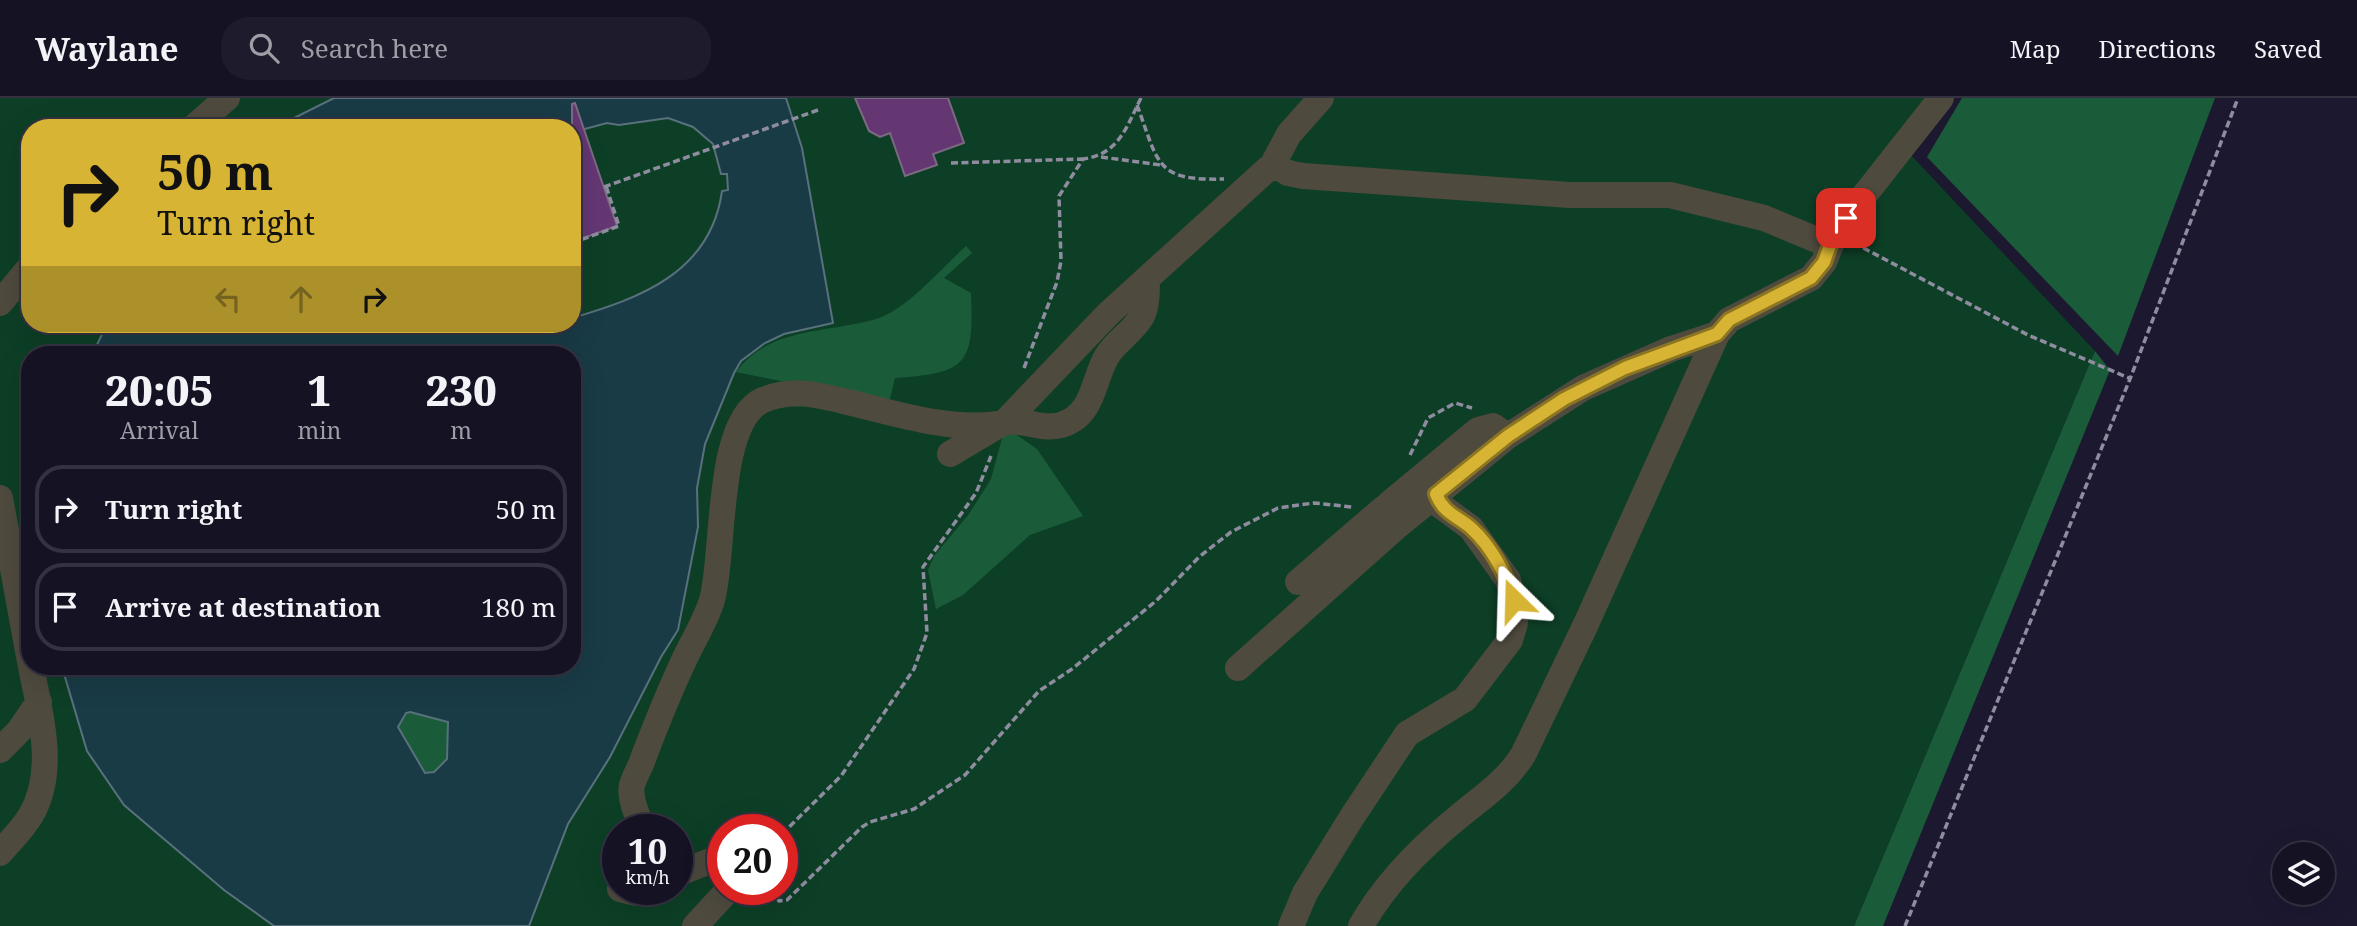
<!DOCTYPE html>
<style>
body{margin:0;font-family:"Noto Serif",serif;background:#1e1b2c;color:#f1f3f6;height:100vh;display:flex;flex-direction:column;font-size:26px;white-space:nowrap}
*{box-sizing:border-box;margin:0}
p{font-size:23px;color:#9d9ea6}
.icon{flex:none;width:38px;height:38px;fill:none;stroke:currentColor;stroke-width:2;stroke-linecap:round;stroke-linejoin:round}
.map{position:relative;flex:1;overflow:hidden}
.details{position:absolute;left:21px;top:248px;width:560px;height:329px;display:flex;flex-direction:column;background:#151224;border-radius:28px;box-shadow:0 7px 28px #0002,0 0 0 2px #343241}
.details>*{flex:none}
.hud{position:absolute;left:21px;top:21px;width:560px;height:214px;border-radius:28px;box-shadow:0 7px 28px #0002,0 0 0 2px #343241;background:#d8b434;color:#111;overflow:hidden}
.fabs{position:absolute;left:2272px;top:744px;display:grid;gap:14px}
.fabs a{display:grid;place-items:center;width:63px;height:63px;border-radius:50%;background:#151224;box-shadow:0 7px 28px #0002,0 0 0 2px #343241;font-size:35px}
.speed{position:absolute;left:602px;top:716px;display:flex;gap:14px;font-size:35px;font-weight:700;text-align:center}
.speed>*{display:grid;place-content:center;width:91px;height:91px;border-radius:50%;background:#151224;box-shadow:0 7px 28px #0002,0 0 0 2px #343241;line-height:1}
.speed small{font-size:18px;font-weight:400}
.speed .limit{border:10px solid #d22;background:#fff;color:#111}
.pin{position:absolute;display:grid;place-items:center;width:60px;height:60px;color:#fff;margin:-30px;border-radius:14px;box-shadow:0 4px 10px #0006}
.me{position:absolute;width:77px;margin:-38px;rotate:338deg;stroke-linejoin:round;filter:drop-shadow(0 0 5px #0008)}
.turn{display:flex;align-items:center;gap:24px;height:147px;padding:0 21px;font-size:32px}
.turn .icon{width:91px;height:91px;stroke-width:2.5}
.turn b{display:block;font-size:49px;line-height:60px}
.lanes{display:flex;align-items:center;height:66px;padding:0 21px;background:#0003;justify-content:center;gap:35px;direction:ltr}
.lanes .off{opacity:.35}
.eta{display:flex;justify-content:space-evenly;align-items:center;height:119px;text-align:center}
.eta b{font-size:42px;font-weight:800;line-height:49px}
ul{padding:0;list-style:none}
li{display:flex;align-items:center;gap:21px;height:88px;margin:0 14px 10px;padding:0 7px;border:4px solid #343241;border-radius:28px}
li div{flex:1}
li b{display:block;font-size:26px}
li em{font-style:normal}
header{display:flex;align-items:center;gap:42px;box-sizing:border-box;height:98px;padding:0 35px;background:#151224;border-bottom:2px solid #343241}
header strong{font-size:33px}
nav{display:flex;gap:38px;margin-inline-start:auto;font-size:24px}
.search{width:490px;height:63px;background:#1e1b2c;display:flex;align-items:center;gap:18px;box-sizing:border-box;padding:0 24px;border-radius:28px;color:#9d9ea6;font-size:26px}
.map>svg:first-child{display:block}
.green{fill:#0d3f26;fill-rule:evenodd}
.forest{fill:#1a5c3a}
.water{fill:#193b46;stroke:#59707d;stroke-width:2;fill-rule:evenodd}
.building{fill:#643773;stroke:#7c6a83;stroke-width:2}
.lines{fill:none;stroke-linecap:round;stroke-linejoin:round}
.path{stroke:#8f8ca0;stroke-width:3.5;stroke-dasharray:7 3.5;stroke-linecap:butt}
.minor{stroke:#4e4a3e;stroke-width:26}
.route-casing{stroke:#8c7522;stroke-width:18}
.route{stroke:#d8b434;stroke-width:12}
</style>
<header>
<strong>Waylane</strong>
<div class="search"><svg class="icon" aria-label="search" viewBox="0 0 24 24"><circle cx="10" cy="10" r="6"/><path d="M15 15l6 6"/></svg>Search here</div>
<nav><a>Map</a><a>Directions</a><a>Saved</a></nav>
</header>
<div class="map">
<svg width="2357" height="828" viewBox="0 0 2357 828">
<rect width="100%" height="100%" fill="#1c1830"/>
<!-- green -->
<path class="green" d="M0 0H1946L1910 56 2095 253 1854 828H0ZM30 30H572V226H30ZM30 257H572V569H30ZM618 732H677V791H618ZM723 732H782V791H723Z"/>
<!-- forest -->
<path class="forest" d="M1962 0H2215L2118 258 1927 59Z
M966 148 972 155 944 180 971 195C974 267 967 275 895 280L889 305 736 274C771 227 829 236 879 220 908 210 943 169 966 148Z
M2095 253 2110 272 1883 828H1854Z
M1005 329 1037 351 1083 418 1030 437 963 497 936 511 928 472 934 458 969 416 991 381Z
M410 614 448 624 447 661 434 674 425 675 398 629 406 615Z"/>
<!-- water -->
<path class="water" d="M334 0H786L802 50 833 225 784 236 765 245 741 263 734 275 705 346 697 390 698 429 678 532 661 559 610 659 568 726 529 828H274L224 792 124 707 87 653 62 569H572V257H92L107 226H539L545 230 572 226V220C641 200 711 174 722 93L728 92 727 76H721L713 46 693 29 668 20 619 27 607 25 581 32 537 30 521 23 481 26 476 30H274ZM410 614 448 624 447 661 434 674 425 675 398 629 406 615Z"/>
<!-- building -->
<path class="building" d="M855 0H948L964 45 933 56 937 67 905 78 890 35 880 39 869 33Z
M575 5 617 128 572 144V6Z"/>
<g class="lines">
<!-- path -->
<path class="path" d="M1137 7C1159 66 1155 83 1224 81
M1101 59 1161 67
M951 65 1082 61
M604 89 818 12
M572 145 619 128 606 88
M1854 145 2028 237 2129 280
M1024 270 1057 184 1061 163 1059 98 1083 61C1119 56 1126 30 1141 0
M1410 357 1428 320 1455 305 1472 310
M782 736 841 678 914 571 927 535 923 469 976 395 991 358
M772 791 779 803 787 802 862 729 870 724 914 711 965 677 1039 593 1072 571 1156 503 1199 459 1231 434 1278 410 1314 405 1352 409
M1905 828 2130 281 2238 0"/>
<!-- minor -->
<path class="minor" d="M193 30 227 0
M1273 66 1288 75 1303 78 1569 97H1670L1764 120 1829 147
M1147 181C1147 193 1147 208 1142 218 1133 234 1116 243 1107 258 1093 280 1095 317 1061 327 1040 333 1023 319 1004 325L1108 216 1273 66 1289 36 1321 0
M0 205 30 169
M950 356 999 327
M0 400 30 564
M1390 405 1478 332 1493 328 1508 338
M1298 484 1384 410
M1238 570 1395 430 1508 338 1583 290 1671 251 1717 236
M0 652 19 633 39 604
M645 732C638 722 629 699 632 687 635 677 641 668 644 658 657 624 670 592 685 560 694 541 706 522 712 502 725 457 715 323 763 302 793 289 822 298 852 305 900 317 954 334 1004 325
M0 755C10 743 23 731 31 717 57 673 40 615 31 569
M677 776 723 758
M620 791 637 795 646 791
M695 828 729 791
M1291 828 1305 795 1352 719 1407 636 1465 601 1510 542 1515 525 1514 502 1508 482 1471 430 1441 408 1436 396
M1361 828C1385 785 1419 751 1457 720 1482 699 1505 685 1523 657L1586 526 1717 236 1729 222 1811 180 1824 164 1837 132 1941 0"/>
</g>
<g class="lines">
<defs>
<path id="route" d="M1514 502C1506 476 1491 448 1471 430 1457 418 1443 415 1436 396L1508 338 1564 301 1625 270 1717 236 1729 222 1811 180 1824 164 1833 139 1846 120"/>
</defs>
<!-- route casing -->
<use href="#route" class="route-casing"/>
<!-- route -->
<use href="#route" class="route"/>
</g>
</svg>
<div class="fabs">
<a><svg class="icon" aria-label="layers" viewBox="0 0 24 24"><path d="M12 4l9 5-9 5-9-5zM3 14l9 5 9-5"/></svg></a>
</div>
<div class="speed"><div>10<small>km/h</small></div><div class="limit">20</div></div>
<div class="pin" style="left:1846px;top:120px;background:#d93025"><svg class="icon" aria-label="arrive" viewBox="0 0 24 24"><path d="M6 21V4h12l-3 4 3 4H6"/></svg></div>
<svg class="me" style="left:1514px;top:502px" viewBox="-20 -20 40 40"><path d="M0-17L14 15 0 8-14 15z" fill="#d8b434" stroke="#fff" stroke-width="4"/></svg>
<div class="hud">
<div class="turn"><svg class="icon" aria-label="right" viewBox="0 0 24 24"><path d="M7 20v-9h11M14 6l5 5-5 5"/></svg><div><b>50 m</b>Turn right</div></div>
<div class="lanes"><svg class="icon off" aria-label="left" viewBox="0 0 24 24"><path d="M17 20v-9H6M10 6l-5 5 5 5"/></svg><svg class="icon off" aria-label="ahead" viewBox="0 0 24 24"><path d="M12 20V5M6 11l6-6 6 6"/></svg><svg class="icon" aria-label="right" viewBox="0 0 24 24"><path d="M7 20v-9h11M14 6l5 5-5 5"/></svg></div>
</div>
<section class="details">
<div class="eta">
<div><b>20:05</b><p>Arrival</p></div>
<div><b>1</b><p>min</p></div>
<div><b>230</b><p>m</p></div>
</div>
<ul>
<li><svg class="icon" aria-label="right" viewBox="0 0 24 24"><path d="M7 20v-9h11M14 6l5 5-5 5"/></svg><div><b>Turn right</b></div><em>50 m</em></li>
<li><svg class="icon" aria-label="arrive" viewBox="0 0 24 24"><path d="M6 21V4h12l-3 4 3 4H6"/></svg><div><b>Arrive at destination</b></div><em>180 m</em></li>
</ul>
</section>
</div>
